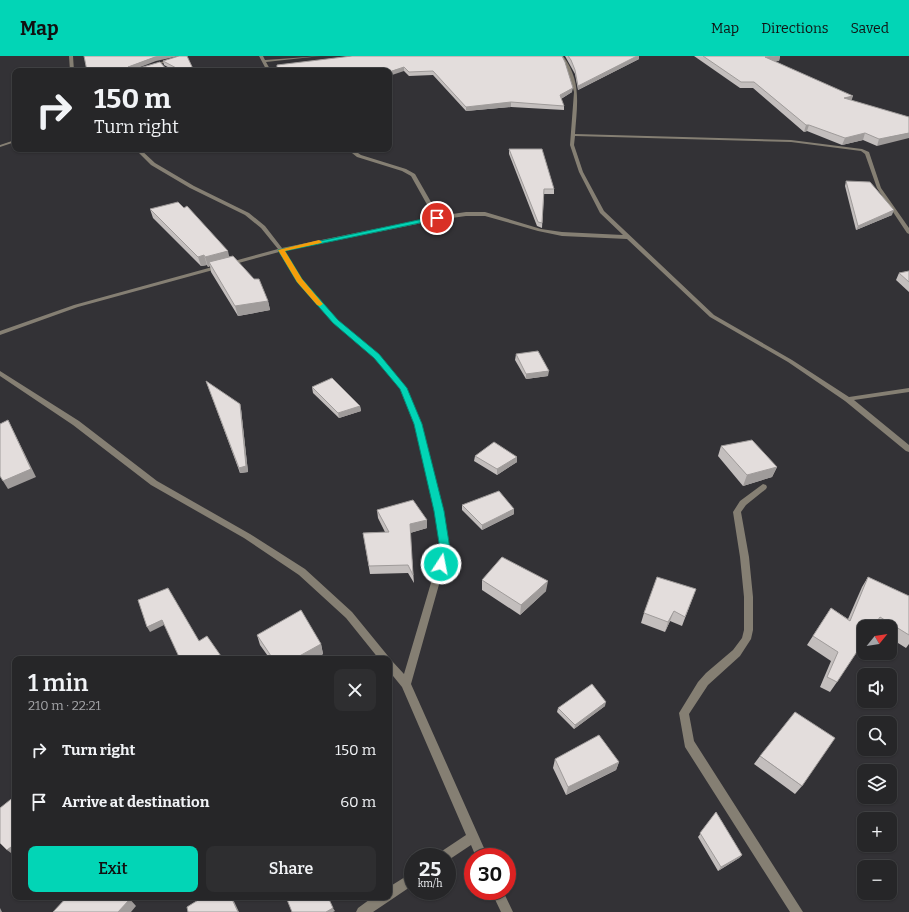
<!DOCTYPE html>
<meta charset="utf-8">
<style>
body{margin:0;font-family:Bitter,serif;background:#2e2e30;color:#f1f3f6;height:100vh;display:flex;flex-direction:column;font-size:15px;white-space:nowrap}
*{box-sizing:border-box;margin:0}
p{font-size:13px;color:#a4a5a8}
.icon{flex:none;width:22px;height:22px;fill:none;stroke:currentColor;stroke-width:2;stroke-linecap:round;stroke-linejoin:round}
.map{position:relative;flex:1;overflow:hidden}
.details{position:absolute;left:12px;top:600px;width:380px;height:244px;display:flex;flex-direction:column;background:#262628;border-radius:8px;box-shadow:0 1px 3px #0004,0 0 0 1px #424345}
.details>*{flex:none}
.banner{position:absolute;left:12px;top:12px;width:380px;height:84px;border-radius:8px;box-shadow:0 1px 3px #0004,0 0 0 1px #424345;background:#262628;color:#f1f3f6;overflow:hidden}
.needle{width:26px;rotate:60deg}
.buttons{position:absolute;left:857px;top:564px;display:grid;gap:8px}
.buttons a{display:grid;place-items:center;width:40px;height:40px;border-radius:8px;background:#262628;box-shadow:0 1px 3px #0004,0 0 0 1px #424345;font-size:20px}
.speed{position:absolute;left:404px;top:792px;display:flex;gap:8px;font-size:20px;font-weight:700;text-align:center}
.speed>*{display:grid;place-content:center;width:52px;height:52px;border-radius:50%;background:#262628;box-shadow:0 1px 3px #0004,0 0 0 1px #424345;line-height:1}
.speed small{font-size:10px;font-weight:400}
.speed .limit{border:6px solid #d22;background:#fff;color:#111}
.pin{position:absolute;display:grid;place-items:center;width:34px;height:34px;color:#fff;margin:-17px;border:2px solid #fff;border-radius:50%;box-shadow:0 1px 4px #0007}
.me{position:absolute;width:44px;margin:-22px;rotate:11deg;stroke-linejoin:round;filter:drop-shadow(0 0 3px #0008)}
.turn{display:flex;align-items:center;gap:14px;height:84px;padding:0 16px;font-size:18px}
.turn .icon{width:52px;height:52px;stroke-width:2.5}
.turn b{display:block;font-size:28px;line-height:34px}
.round{display:grid;place-items:center;flex:none;width:42px;height:42px;border-radius:8px;background:#2e2e30}
.headline{display:flex;align-items:center;justify-content:space-between;height:68px;padding:0 16px}
h1{font-size:24px;font-weight:600;line-height:30px}
.button{display:flex;gap:8px;margin-top:auto;padding:8px 16px}
.button a{flex:1;height:46px;border-radius:8px;background:#02d5b6;color:#111;font-size:16px;font-weight:600;line-height:46px;text-align:center}
.button a+a{background:#2e2e30;color:#f1f3f6}
ul{padding:0;list-style:none}
li{display:flex;align-items:center;gap:12px;height:52px;padding:0 16px}
li div{flex:1}
li b{display:block;font-size:15px}
li em{font-style:normal}
header{display:flex;align-items:center;gap:24px;box-sizing:border-box;height:56px;padding:0 20px;background:#02d5b6;color:#111}
header strong{font-size:19px}
nav{display:flex;gap:22px;margin-inline-start:auto;font-size:14px}
.map>svg:first-child{display:block}
.lines{fill:none;stroke-linecap:round;stroke-linejoin:round}
.street{fill:#857f73;fill-rule:evenodd}
.wall{fill:#c3bebd}
.shaded-wall{fill:#9f9b9a}
.building{fill:#e3dddc;stroke:#9f9b9a}
.route{fill:#02d5b6;stroke:#018a76}
.slow{fill:#f59e0b}
</style>
<header>
<strong>Map</strong>
<nav><a>Map</a><a>Directions</a><a>Saved</a></nav>
</header>
<div class="map">
<svg width="909" height="856" viewBox="0 0 909 856">
<rect width="100%" height="100%" fill="#333236"/>
<g class="lines">
<!-- street -->
<path class="street" d="M69 0H73L74 15H70Z
M181 0H187L137 15H131Z
M259 0H263L265 4 321 0 266 6 271 15H267Z
M559 0H563C582 25 577 49 575 78L791 84 862 93 869 96 881 132 909 172V178L907 177 877 132 865 98 861 95 791 86 575 80 574 89 583 116 604 155 714 259 792 304 849 341 909 332V336L854 344 909 389V396L906 395 845 345 788 306 710 261 627 183 562 180 538 175 485 160H466L437 164 284 195 301 223 338 265 379 299 405 330 422 368 443 455 449 493 411 628 488 801H476L471 789 447 805V801H437L439 797 466 779 402 631 389 615V603H379L346 562 299 519 244 482 151 429 73 369 0 320V315L79 365 157 425 250 478 305 513 352 556 388 600 390 604 392 605 404 618 441 493 435 455 414 368 400 333 375 301 334 267 297 225 279 196 78 251 0 279V275L74 249 278 193 261 172 245 159 190 132 151 109 135 93H140L155 107 194 130 249 157 265 170 282 192 434 161 411 120 402 115 357 101 347 93H352L361 99 406 113 415 118 439 160 466 156H485L541 173 562 176 623 179 600 157 579 116 570 89 574 36 566 9Z
M15 84V86L0 91V89Z
M763 428 766 429 767 431 766 433 746 449 741 456 749 501 753 541V574L751 583 740 600 708 629 689 658 694 685 803 856H790L685 691 679 657 698 626 706 617 733 594 742 582 744 574V541L740 501 733 456 740 445Z
M413 816V829L373 856H356L358 852 373 841H389V831Z
M491 835H503L513 856H501Z"/>
</g>
<!-- wall -->
<path class="wall" d="M352 0 572 36 561 43 564 50V54L511 51 466 55 433 19 409 20 404 15Z
M565 0H639V3L578 34 575 18Z
M694 0H780L779 5H775L852 45 909 61 877 90 863 84 842 89 807 75 804 76 753 32H740Z
M163 5 194 15H175L164 9Z
M509 93 554 133V138H544L542 172 537 170 509 98Z
M846 125 892 159 856 174 845 130Z
M150 153 230 201 268 245 270 254 238 260 211 216 210 210 208 211 207 209 201 210 153 162Z
M909 215V236L896 224 899 217Z
M516 298 548 320 526 323 515 304Z
M206 325 241 353 248 416 240 417Z
M312 331 360 350 361 355 339 362 313 337Z
M721 390 777 411 772 421 743 430 718 400Z
M475 400 517 406 497 419 474 405Z
M462 449 514 458 482 474 462 454Z
M377 454 427 464V472L410 477 414 527 408 517 370 518 363 477 385 476 378 462Z
M868 521 909 540V588L906 592 890 582V571H864L837 626 830 636 820 631 831 605 807 589 831 552 848 563 862 531Z
M482 524 546 535 520 559 482 534Z
M696 533 682 570 670 565 665 576 641 567 644 557Z
M257 579 321 588 323 598 314 603H270L260 589Z
M605 650 574 673 557 656 558 652Z
M760 700 802 730 795 738 754 708Z
M555 703 619 706 616 714 566 739 553 712Z
M716 756 742 799 739 802 718 815 698 781Z"/>
<!-- shaded-wall -->
<path class="shaded-wall" d="M160 0H179L156 5 130 15 128 11 155 1Z
M637 0H639V3L578 34V30Z
M776 0H780L779 5 764 7 765 1Z
M404 11V15L389 20V16Z
M573 32 572 36 559 44 560 39Z
M853 40 851 46 844 42Z
M511 46V51L466 55V51Z
M806 69H809L807 75 804 76Z
M865 77 863 84 842 89 845 82Z
M909 77V82L877 90 879 83Z
M894 154 892 159 856 174 858 170Z
M228 195 230 204 209 206 210 210 208 211 205 201Z
M204 199 207 209 201 210 198 201Z
M268 245 270 254 238 260 235 250Z
M549 315 548 320 526 323V318Z
M240 348 241 353 248 416 240 417 239 412Z
M360 350 361 355 339 362 338 357Z
M8 364 12 372 36 421 8 433 3 425Z
M517 401V406L497 419V413Z
M777 411 772 421 743 430 747 419Z
M514 453V458L482 474V469Z
M427 464V472L410 477V468Z
M548 525 546 535 520 559 521 549Z
M674 555 670 565 665 576 668 566Z
M162 564 164 569 150 576 147 571Z
M321 588 323 598 314 603H294Z
M606 646 605 650 574 673 575 669Z
M619 706 616 714 566 739 568 731Z
M15 788V800L7 794Z
M742 799 739 802 718 815 721 811Z
M127 841H128L136 850 131 856H118Z
M231 841H232L239 856H238Z
M0 852 2 856H0Z
M333 852 335 855 333 856H326Z"/>
<!-- building -->
<path class="building" d="M84 0H160L155 1 128 11 136 13 160 6 168 15H87Z
M179 0H187L194 15H182L163 5Z
M352 0H562L565 6 573 32 560 39 564 50 511 46 466 51 433 15 409 16 404 11 389 16V15H277V9Z
M568 0H637L578 30 575 14 571 4Z
M703 0H776L765 1 853 40 844 42 909 61V77L879 83 865 77 845 82 809 69H806L754 26H741Z
M253 12 254 15H230Z
M509 93H542L554 133H544L542 167 538 166Z
M846 125 870 126 894 154 858 170Z
M178 146 184 152 187 150 228 195 205 201 204 199 198 201 150 153Z
M233 200 254 223H259L268 245 235 250 209 206Z
M909 215V226L899 217Z
M538 295 549 315 526 318 516 298Z
M332 322 360 350 338 357 312 331Z
M206 325 240 348 246 410 239 412Z
M8 364 31 413 3 425 0 420V368Z
M752 384 777 411 747 419 721 390Z
M494 386 517 401 497 413 475 400Z
M499 435 514 453 482 469 462 449Z
M413 444 427 464 410 468 413 519 408 509 369 510 363 477 389 476 377 454Z
M502 501 548 525 521 549 482 524Z
M657 521 696 533 685 561 674 555 668 566 644 557Z
M868 521 909 540V579L880 561 873 571H864V585L837 626 827 621 838 596 813 580 831 552 850 565Z
M168 532 199 585 207 580 223 603H180L162 564 147 571 138 544Z
M301 554 321 588 294 603H273L257 579Z
M592 628 606 646 575 669 558 652Z
M795 656 835 682 802 730 760 700Z
M599 679 619 706 568 731 555 703Z
M15 740V788L7 794 0 787V752Z
M716 756 742 799 721 811 700 777Z
M67 841H127L129 844 118 856H53Z
M203 841H231L238 856H188L187 851Z
M286 841H328L333 852 326 856H292Z"/>
<!-- route -->
<path class="route" d="M437 160 440 162 439 163 285 195 302 223 338 264 379 298 407 332 422 368 444 455 450 493 444 511H437L436 508 440 493 434 455 414 368 400 333 374 302 333 267 297 226 278 194Z"/>
<!-- slow -->
<path class="slow" d="M319 184 322 186 321 187 285 195 302 223 323 248 320 250 317 249 297 226 278 194Z"/>
</svg>
<div class="buttons">
<a><svg class="needle" viewBox="-14 -14 28 28"><path d="M0-13l5 13h-10z" fill="#e53935"/><path d="M0 13l5-13h-10z" fill="#a4a5a8"/></svg></a>
<a><svg class="icon" aria-label="sound" viewBox="0 0 24 24"><path d="M4 9h4l5-4v14l-5-4H4zM17 9q2 3 0 6"/></svg></a>
<a><svg class="icon" aria-label="search" viewBox="0 0 24 24"><circle cx="10" cy="10" r="6"/><path d="M15 15l6 6"/></svg></a>
<a><svg class="icon" aria-label="layers" viewBox="0 0 24 24"><path d="M12 4l9 5-9 5-9-5zM3 14l9 5 9-5"/></svg></a>
<a>+</a>
<a>−</a>
</div>
<div class="speed"><div>25<small>km/h</small></div><div class="limit">30</div></div>
<div class="pin" style="left:437px;top:162px;background:#d93025"><svg class="icon" aria-label="arrive" viewBox="0 0 24 24"><path d="M6 21V4h12l-3 4 3 4H6"/></svg></div>
<svg class="me" style="left:441px;top:508px" viewBox="-20 -20 40 40"><circle r="17" fill="#02d5b6" stroke="#fff" stroke-width="3"/><path d="M0-11L8 9 0 5-8 9z" fill="#fff"/></svg>
<div class="banner">
<div class="turn"><svg class="icon" aria-label="right" viewBox="0 0 24 24"><path d="M7 20v-9h11M14 6l5 5-5 5"/></svg><div><b>150 m</b>Turn right</div></div>
</div>
<section class="details">
<div class="headline"><div><h1>1 min</h1><p>210 m · 22:21</p></div><a class="round"><svg class="icon" aria-label="close" viewBox="0 0 24 24"><path d="M6 6l12 12M18 6L6 18"/></svg></a></div>
<ul>
<li><svg class="icon" aria-label="right" viewBox="0 0 24 24"><path d="M7 20v-9h11M14 6l5 5-5 5"/></svg><div><b>Turn right</b></div><em>150 m</em></li>
<li><svg class="icon" aria-label="arrive" viewBox="0 0 24 24"><path d="M6 21V4h12l-3 4 3 4H6"/></svg><div><b>Arrive at destination</b></div><em>60 m</em></li>
</ul>
<div class="button"><a>Exit</a><a>Share</a></div>
</section>
</div>
